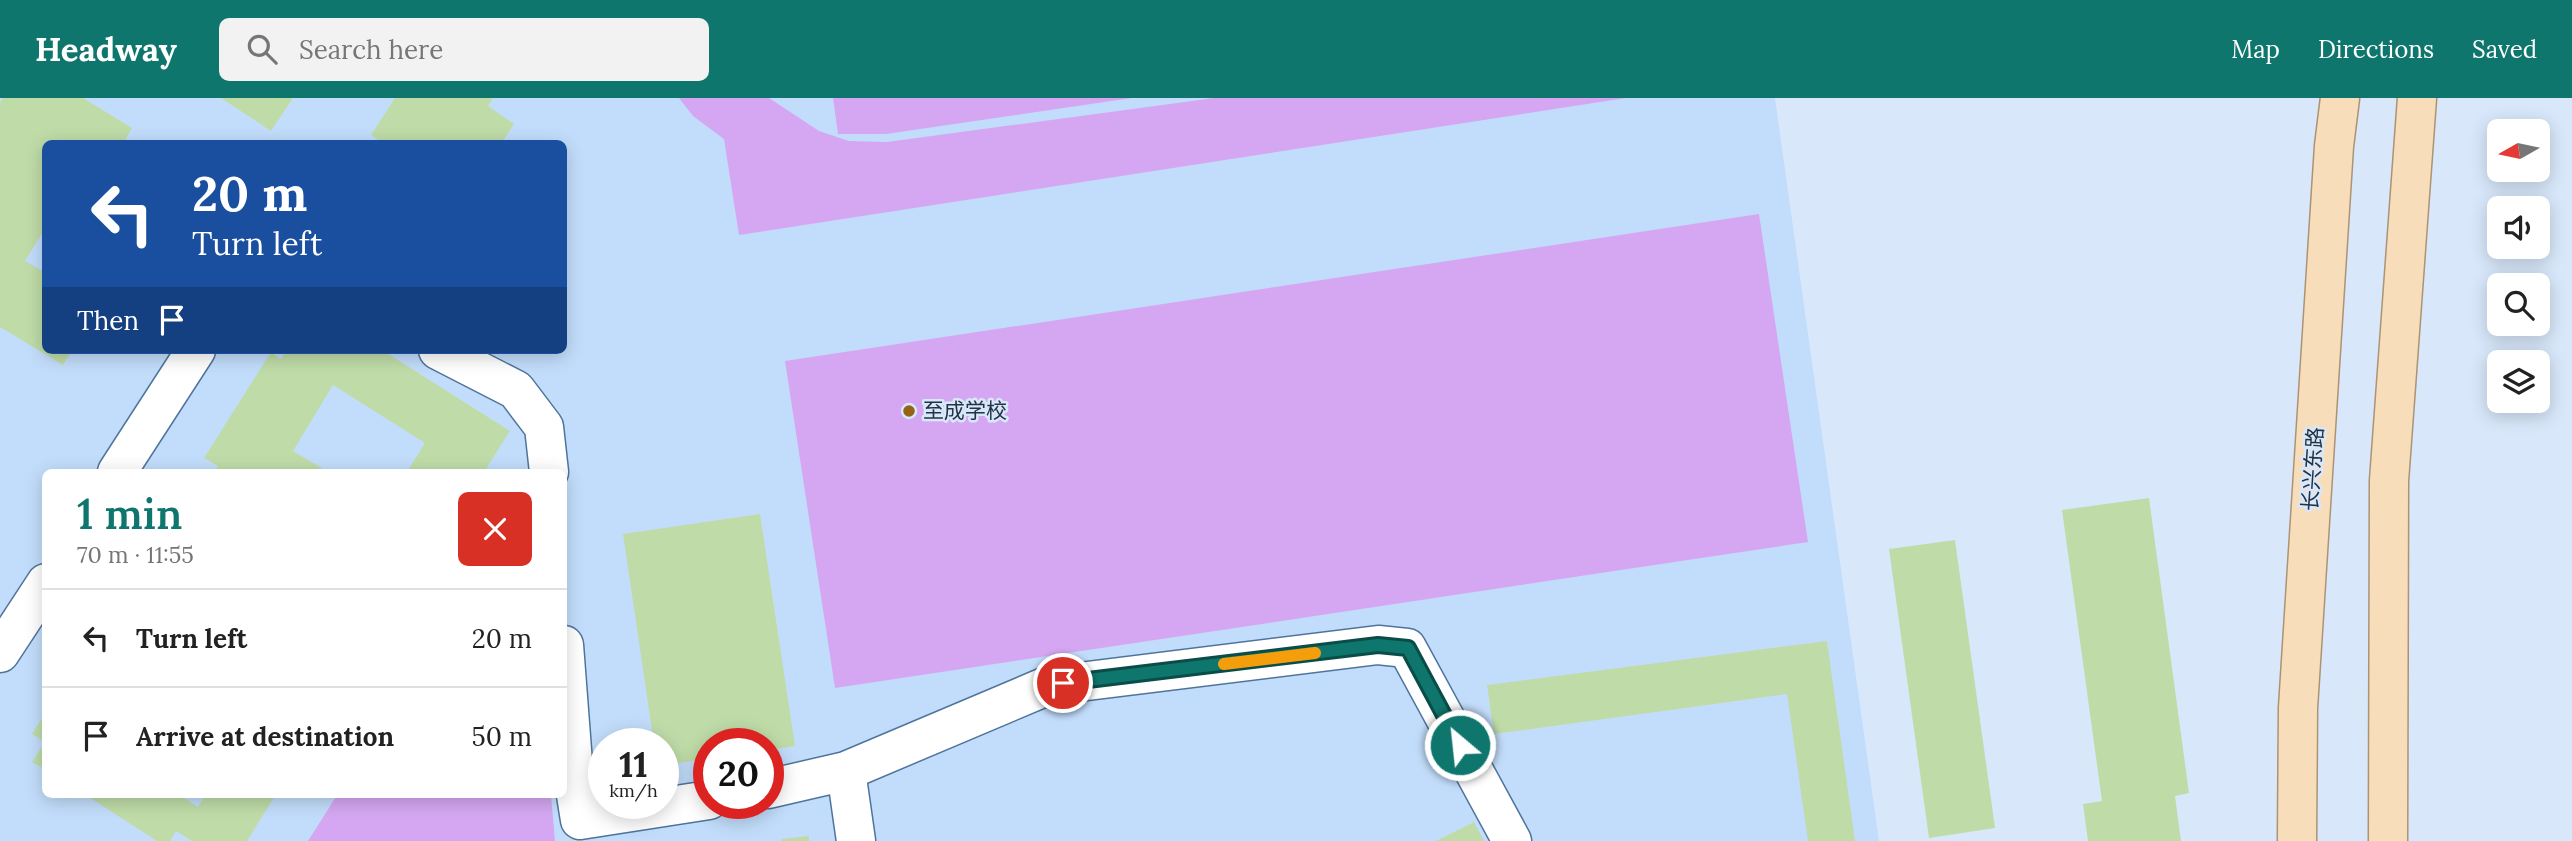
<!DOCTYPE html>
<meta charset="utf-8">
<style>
body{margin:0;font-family:Lora,"Noto Sans SC",serif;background:#f2f2f2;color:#222;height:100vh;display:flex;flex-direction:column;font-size:26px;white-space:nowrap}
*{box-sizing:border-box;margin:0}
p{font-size:23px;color:#767676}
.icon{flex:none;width:38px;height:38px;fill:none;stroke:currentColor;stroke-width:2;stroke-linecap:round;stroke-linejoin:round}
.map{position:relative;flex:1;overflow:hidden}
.panel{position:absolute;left:42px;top:371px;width:525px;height:329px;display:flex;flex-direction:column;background:#fff;border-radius:10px;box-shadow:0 4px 18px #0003}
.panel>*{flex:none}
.guide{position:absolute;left:42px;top:42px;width:525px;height:214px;border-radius:10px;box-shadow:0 4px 18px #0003;background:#1a4fa0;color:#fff;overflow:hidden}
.needle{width:46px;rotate:261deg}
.controls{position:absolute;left:2487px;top:21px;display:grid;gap:14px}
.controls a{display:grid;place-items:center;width:63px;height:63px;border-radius:10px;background:#fff;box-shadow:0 4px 18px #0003;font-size:35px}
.speed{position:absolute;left:588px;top:630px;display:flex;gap:14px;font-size:35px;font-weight:700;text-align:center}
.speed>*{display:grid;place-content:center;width:91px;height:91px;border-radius:50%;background:#fff;box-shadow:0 4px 18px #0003;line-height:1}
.speed small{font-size:18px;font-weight:400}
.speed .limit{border:10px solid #d22;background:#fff;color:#111}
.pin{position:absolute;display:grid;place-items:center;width:60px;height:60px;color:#fff;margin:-30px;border:4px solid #fff;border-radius:50%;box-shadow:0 2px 7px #0007}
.me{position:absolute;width:77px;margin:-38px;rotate:332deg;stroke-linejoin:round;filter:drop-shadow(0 0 5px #0008)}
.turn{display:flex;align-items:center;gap:24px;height:147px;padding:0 35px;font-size:32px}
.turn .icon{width:91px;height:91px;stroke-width:2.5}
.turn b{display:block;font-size:49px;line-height:60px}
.then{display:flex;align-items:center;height:66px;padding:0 35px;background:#0003;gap:14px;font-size:26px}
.round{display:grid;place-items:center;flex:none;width:74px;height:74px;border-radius:10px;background:#f2f2f2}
.head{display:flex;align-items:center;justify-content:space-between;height:119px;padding:0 35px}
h1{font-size:42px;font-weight:600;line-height:52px;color:#0f766e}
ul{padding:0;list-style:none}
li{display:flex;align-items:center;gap:21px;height:98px;padding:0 35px;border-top:2px solid #e0e0e0}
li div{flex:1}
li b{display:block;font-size:26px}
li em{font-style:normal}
header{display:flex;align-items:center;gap:42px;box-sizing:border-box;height:98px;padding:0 35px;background:#0f766e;color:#fff}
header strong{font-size:33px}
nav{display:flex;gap:38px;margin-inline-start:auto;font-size:24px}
.search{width:490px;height:63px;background:#f2f2f2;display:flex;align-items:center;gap:18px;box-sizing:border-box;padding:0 24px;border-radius:10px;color:#767676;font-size:26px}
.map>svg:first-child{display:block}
.built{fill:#c2ddfb;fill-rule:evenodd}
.green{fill:#d5a7f2}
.building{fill:#bfdca8}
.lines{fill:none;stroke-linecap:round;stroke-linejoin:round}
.minor-casing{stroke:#4f749c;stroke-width:41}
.major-casing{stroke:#ab9374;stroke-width:41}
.minor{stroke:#fff;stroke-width:38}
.major{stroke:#f8ddbb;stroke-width:38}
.route-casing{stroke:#0a4d48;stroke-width:18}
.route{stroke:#0f766e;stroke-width:12}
.slow{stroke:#f59e0b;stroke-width:12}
.poi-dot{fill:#956315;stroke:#d8e8fa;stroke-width:2.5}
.labels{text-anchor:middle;stroke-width:5;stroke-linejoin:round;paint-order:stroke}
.poi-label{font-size:21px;fill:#233344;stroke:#d8e8fa;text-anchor:start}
.street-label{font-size:21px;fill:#233344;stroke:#d8e8fa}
</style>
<header>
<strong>Headway</strong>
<div class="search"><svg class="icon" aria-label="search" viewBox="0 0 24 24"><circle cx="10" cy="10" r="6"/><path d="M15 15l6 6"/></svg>Search here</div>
<nav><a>Map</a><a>Directions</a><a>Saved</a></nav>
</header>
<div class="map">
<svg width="2572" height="743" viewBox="0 0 2572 743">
<rect width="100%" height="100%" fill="#d8e8fa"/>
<!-- built -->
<path class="built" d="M0 0H1775L1879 743H0ZM46 46H564V252H46ZM46 374H564V696H46ZM604 646H663V705H604ZM709 646H768V705H709Z"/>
<!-- green -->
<path class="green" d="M679 0H769L819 33 849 43 887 44 1214 0H1626L739 137 724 41 693 18Z
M833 0H1132L886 36H838Z
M1759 116 1808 444 835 590 785 263Z
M337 697H551L555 743H308Z"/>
<!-- building -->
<path class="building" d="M3 0H83L132 30 123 46H46V129L25 163 46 175V252H72L63 267 0 229V5Z
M221 0H293L271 33Z
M395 0H493L488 8 514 26 501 46H384L371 37Z
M287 252H382L510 333 484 374H407L425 345 333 287 293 353 328 374H214L218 368 204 360 271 254 281 261Z
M2149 400 2189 695 2175 698 2181 743H2088L2083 706 2102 703 2062 412Z
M760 416 795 648 768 652V646H709V661L663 667V646H654L623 436Z
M1955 442 1995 730 1929 740 1889 451Z
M1827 543 1855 743H1808L1787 596 1494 636 1487 587Z
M46 614V672L32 664 45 644 32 636Z
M84 696H178L198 709 206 696H276L247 743H192L176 733 170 743H157Z
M1474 724 1484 743H1436Z
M809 738V743H782L781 741Z"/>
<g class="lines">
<defs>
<path id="minor" d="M438 252 516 292 544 329 549 374
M117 374 196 252
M564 547 575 691 580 722 709 702
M0 555 46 485
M846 673 856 743
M768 691 846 673 1047 588 1378 547 1407 550 1512 743"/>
<path id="major" d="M2297 743 2298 610 2334 48 2340 0
M2388 743 2389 383 2417 0"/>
</defs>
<!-- minor casing -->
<use href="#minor" class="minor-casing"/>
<!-- major casing -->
<use href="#major" class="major-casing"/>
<!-- minor -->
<use href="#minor" class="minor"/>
<!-- major -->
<use href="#major" class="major"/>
</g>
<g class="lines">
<defs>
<path id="route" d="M1063 585 1378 547 1408 550 1460 647"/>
</defs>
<!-- route casing -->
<use href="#route" class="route-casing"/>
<!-- route -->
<use href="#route" class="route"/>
<!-- slow -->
<path class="slow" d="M1224 566 1315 555"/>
</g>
<!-- markers -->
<circle class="poi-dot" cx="909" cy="313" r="7"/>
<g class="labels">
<!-- poi labels -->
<g class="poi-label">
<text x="923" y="320">至成学校</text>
</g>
<!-- street labels -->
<g class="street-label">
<text transform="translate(2313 371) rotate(-86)" y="7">长兴东路</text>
</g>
</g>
</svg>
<div class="controls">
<a><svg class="needle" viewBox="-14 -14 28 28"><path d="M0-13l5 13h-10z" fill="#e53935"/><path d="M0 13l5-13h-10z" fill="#767676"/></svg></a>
<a><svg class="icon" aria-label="sound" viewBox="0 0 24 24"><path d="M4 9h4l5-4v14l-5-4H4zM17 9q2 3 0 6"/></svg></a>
<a><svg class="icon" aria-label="search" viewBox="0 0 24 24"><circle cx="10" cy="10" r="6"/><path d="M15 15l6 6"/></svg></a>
<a><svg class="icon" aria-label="layers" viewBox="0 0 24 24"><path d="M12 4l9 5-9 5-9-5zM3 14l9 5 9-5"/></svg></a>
</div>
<div class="speed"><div>11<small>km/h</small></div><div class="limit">20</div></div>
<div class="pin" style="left:1063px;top:585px;background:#d93025"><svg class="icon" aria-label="arrive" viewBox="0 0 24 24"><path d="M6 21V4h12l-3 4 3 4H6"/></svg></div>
<svg class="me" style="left:1460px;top:647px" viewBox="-20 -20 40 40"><circle r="17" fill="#0f766e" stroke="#fff" stroke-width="3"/><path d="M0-11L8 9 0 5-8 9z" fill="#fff"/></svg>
<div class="guide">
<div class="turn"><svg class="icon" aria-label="left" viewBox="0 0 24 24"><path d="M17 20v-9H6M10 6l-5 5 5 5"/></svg><div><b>20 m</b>Turn left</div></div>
<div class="then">Then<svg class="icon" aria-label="arrive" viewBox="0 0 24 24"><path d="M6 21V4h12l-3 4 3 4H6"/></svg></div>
</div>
<section class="panel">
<div class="head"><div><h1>1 min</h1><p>70 m · 11:55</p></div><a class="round" style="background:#d93025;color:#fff"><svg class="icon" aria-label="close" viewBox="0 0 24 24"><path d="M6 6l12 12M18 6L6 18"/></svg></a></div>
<ul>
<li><svg class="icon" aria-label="left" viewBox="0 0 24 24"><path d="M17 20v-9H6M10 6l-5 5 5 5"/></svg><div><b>Turn left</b></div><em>20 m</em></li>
<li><svg class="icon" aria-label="arrive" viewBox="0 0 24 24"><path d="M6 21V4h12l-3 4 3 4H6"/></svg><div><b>Arrive at destination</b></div><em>50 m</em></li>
</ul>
</section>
</div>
